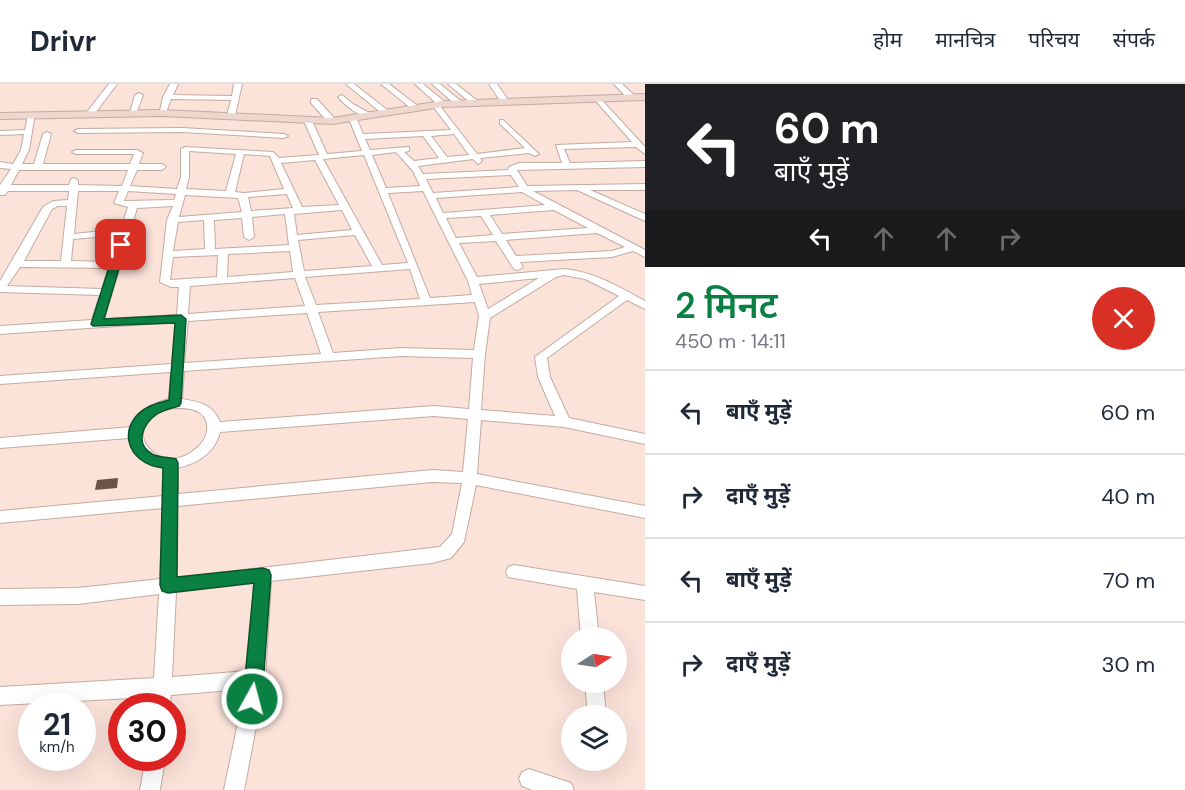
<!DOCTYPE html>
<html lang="hi">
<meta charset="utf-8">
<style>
body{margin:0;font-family:"DM Sans","Noto Sans Devanagari",sans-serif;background:#f2f2f3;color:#1f2937;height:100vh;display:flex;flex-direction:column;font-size:22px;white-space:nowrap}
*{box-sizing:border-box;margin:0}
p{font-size:20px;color:#747a83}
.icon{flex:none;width:33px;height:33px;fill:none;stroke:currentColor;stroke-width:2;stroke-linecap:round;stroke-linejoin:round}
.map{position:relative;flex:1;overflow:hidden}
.side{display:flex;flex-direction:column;background:#fff;width:540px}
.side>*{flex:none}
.guide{background:#202124;color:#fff;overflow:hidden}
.needle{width:39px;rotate:78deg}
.tools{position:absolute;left:561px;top:543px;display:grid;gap:12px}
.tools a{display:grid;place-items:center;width:66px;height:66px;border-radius:50%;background:#fff;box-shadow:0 6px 24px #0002;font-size:30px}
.speed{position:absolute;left:18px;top:609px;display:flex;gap:12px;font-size:30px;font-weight:700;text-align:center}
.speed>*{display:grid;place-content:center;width:78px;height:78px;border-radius:50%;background:#fff;box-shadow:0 6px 24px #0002;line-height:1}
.speed small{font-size:15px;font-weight:400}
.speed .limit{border:9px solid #d22;background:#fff;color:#111}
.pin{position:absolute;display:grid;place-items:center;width:51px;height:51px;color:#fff;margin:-26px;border-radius:12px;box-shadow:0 3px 9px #0006}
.me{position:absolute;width:66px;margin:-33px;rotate:7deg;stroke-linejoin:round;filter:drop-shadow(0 0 4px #0008)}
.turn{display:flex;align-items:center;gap:21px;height:126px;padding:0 30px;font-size:27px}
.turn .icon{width:78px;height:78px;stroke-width:2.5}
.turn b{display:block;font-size:42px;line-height:51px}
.lanes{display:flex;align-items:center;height:57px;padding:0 30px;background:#0003;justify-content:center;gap:30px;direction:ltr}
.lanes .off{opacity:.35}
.round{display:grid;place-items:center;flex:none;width:63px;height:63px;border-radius:32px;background:#f2f2f3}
.headline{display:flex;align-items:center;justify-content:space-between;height:102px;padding:0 30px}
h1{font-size:36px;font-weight:600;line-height:45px;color:#0b8043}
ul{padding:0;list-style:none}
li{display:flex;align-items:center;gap:18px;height:84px;padding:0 30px;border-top:2px solid #e0e1e3}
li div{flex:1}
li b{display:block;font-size:22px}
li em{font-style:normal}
header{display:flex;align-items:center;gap:36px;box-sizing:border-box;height:84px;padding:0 30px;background:#fff;border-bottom:2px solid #e0e1e3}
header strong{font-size:28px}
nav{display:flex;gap:33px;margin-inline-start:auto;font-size:21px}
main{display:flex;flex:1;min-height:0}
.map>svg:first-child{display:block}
.building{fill:#69544c}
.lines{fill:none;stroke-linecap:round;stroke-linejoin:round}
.street-casing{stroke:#c2aba1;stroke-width:2}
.secondary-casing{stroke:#c2aba1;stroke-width:2}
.street{fill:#fff;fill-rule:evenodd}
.secondary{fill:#edd7cf;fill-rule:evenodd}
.route{fill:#0b8043;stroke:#07532c;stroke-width:1.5}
</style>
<header>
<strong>Drivr</strong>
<nav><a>होम</a><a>मानचित्र</a><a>परिचय</a><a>संपर्क</a></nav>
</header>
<main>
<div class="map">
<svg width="645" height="706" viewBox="0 0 645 706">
<rect width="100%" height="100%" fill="#fce3da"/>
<!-- building -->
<path class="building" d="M118 394 117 404 95 406 97 396Z"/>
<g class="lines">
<defs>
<path id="street" d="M109 0H117L93 32H87V28Z
M170 0H178L173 11 232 12 234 0H242L235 32 231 34 227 32 231 16 171 15 165 31H159L163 13Z
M346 0H354L391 29 384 31Z
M381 0H389L419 23 412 25Z
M415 0H423L445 18V22H440L477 70 525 64 500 40V36H503L539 70 535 72 529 69 480 74 482 77 478 80 473 75 418 82 423 90 508 86 509 83 519 79H562L556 61 632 58 595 16V12H598L645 63V70L636 63 564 65 570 79 645 77V83L517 86 527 102 645 100V106H590L645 130V137L577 106 533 107 645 166V173L633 167 612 173 520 178 523 183 518 186 514 185 496 157 459 159 477 193 564 185C595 188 619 203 645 217V225L627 216 547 274 550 293 569 334 645 350V360L564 343 481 336 477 390 645 422V434L476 401 464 458 451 474 432 479 271 497 265 595 244 706H224L245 605 171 611 170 622H152V613L0 621V603L154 594 159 510 78 520 0 521V505L78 504 160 495 163 424 0 439V427L163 412 164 383C147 380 131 373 129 354L0 364V354L131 343C139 327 151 320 169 315L171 288 0 300V292L172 280 176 238 0 250V242L92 236 100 211 0 208V197L43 123 53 117 68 116 69 107H8L5 111H0V101L11 85 0 84V78L13 80 21 66 24 50 0 51V47L25 46 28 31 35 29 29 66 22 80H34L43 50 47 48 51 50 43 80H130L134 70H76L72 68 76 66H137L143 69 139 80H162L166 83 162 86H137L130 102 177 105 181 93V65L185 63 273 68 279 74 319 71 304 37 308 35 312 37 327 70 362 67 349 35 353 33 357 35 363 50 451 46 432 21 436 19ZM454 50 469 71 447 73 431 52ZM423 52 439 74 414 77 404 68 409 67V63L370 66 365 55ZM189 67 236 70 226 107 186 105 189 93ZM396 68 413 87 420 102 386 104 372 71ZM244 70 270 72 284 105 244 109 235 108ZM364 71 408 179 382 181 323 75ZM315 76 339 121 302 123 281 79ZM19 86H128L122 102 78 101V97L74 94 71 95 69 101H11ZM511 91 519 103 433 109 426 95ZM78 107H119L114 119 128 123 121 145 74 150ZM128 107 176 110 174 116 124 117ZM423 107 468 197 472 211 430 214 388 109ZM522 108 545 121 443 129 436 114ZM287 110 293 124 251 127 248 113ZM185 111 238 114 242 128 179 133ZM58 122H67L61 177H24L52 125ZM173 122 167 136 160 198 171 203H179L177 231 104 235 137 124ZM342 126 352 146 297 151 294 130ZM554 126 588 144 502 150 490 131ZM285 130 289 161 215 165 214 136 242 134 244 153 249 156 254 153 252 133ZM481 132 493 151 456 154 446 134ZM204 136 205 165 173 167 178 138ZM597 149 625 163 612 167 516 172 506 156ZM119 151 111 178 71 177 73 155ZM355 151 372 182 304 187 298 156ZM290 167 293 188 227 193 228 170ZM218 171 217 193 170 196 173 173ZM20 183 109 184 102 205 7 202ZM410 185 420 215 316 221 305 193ZM564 191 585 195 619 212 535 273 538 293 555 332 481 326 485 270 490 234 556 193ZM295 194 305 222 188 230 190 202ZM539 194 488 225 479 200ZM475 218 479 232 474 266 401 264 333 269 318 228ZM307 229 321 270 184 279 188 237ZM401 272 473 274 469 325 434 322 220 338C213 320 199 318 182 315L184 287ZM175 324C181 324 188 324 194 326 212 332 210 352 198 363 157 401 110 334 175 324ZM434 332 468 335 463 388 432 386 178 410V384C198 379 215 369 220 348ZM432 398 462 399 452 450 440 463 176 494 177 422ZM254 499 248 587 172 593 176 508Z
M432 0H440L463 19 456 21Z
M448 0H456L479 18 472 20Z
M489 0H497L508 16 507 18H501Z
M614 0H622L634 11V15H628Z
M139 9 143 11 136 30 129 32 135 11Z
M342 11 353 20 375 32C363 37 346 22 338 13Z
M311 15H317L335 35V39H329L311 19Z
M182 44 284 50 288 52 284 54 182 48 78 49 74 47 78 45Z
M514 481 645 502V516L594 508 599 554H581L577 505 508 493 506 488 508 483Z
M585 598H603L606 632H588Z
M146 674H165L160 706H140Z
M529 685 571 699 574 706H532L522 702 519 695 522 688Z"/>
<path id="secondary" d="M645 10V16L442 23 332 40 162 32 0 35V29L162 26 332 34 442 17Z"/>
</defs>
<!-- street casing -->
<use href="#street" class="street-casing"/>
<!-- secondary casing -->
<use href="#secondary" class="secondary-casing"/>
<!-- street -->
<use href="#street" class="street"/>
<!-- secondary -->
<use href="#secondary" class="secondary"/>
</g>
<!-- route -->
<path class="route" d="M121 158 126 161 104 235 181 231 186 235 181 319 179 322C172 324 163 326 157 330 143 340 134 359 152 370 159 374 168 373 176 375L178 379 177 493 263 484 269 486 271 491 262 615 259 621 252 624 246 621 243 615 254 499 168 509 162 507 160 501 163 384C125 380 115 339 150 322 156 319 163 318 169 316L175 239 93 242 91 240 116 161Z"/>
</svg>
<div class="tools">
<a><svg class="needle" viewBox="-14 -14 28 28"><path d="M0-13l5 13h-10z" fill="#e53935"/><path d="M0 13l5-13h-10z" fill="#747a83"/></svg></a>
<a><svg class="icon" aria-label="layers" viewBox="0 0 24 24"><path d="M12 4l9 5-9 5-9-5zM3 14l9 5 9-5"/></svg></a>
</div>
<div class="speed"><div>21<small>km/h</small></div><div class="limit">30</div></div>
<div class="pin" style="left:121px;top:161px;background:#d93025"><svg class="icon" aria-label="arrive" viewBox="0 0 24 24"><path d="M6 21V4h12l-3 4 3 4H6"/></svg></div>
<svg class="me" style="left:252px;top:615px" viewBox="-20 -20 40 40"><circle r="17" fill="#0b8043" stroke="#fff" stroke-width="3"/><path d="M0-11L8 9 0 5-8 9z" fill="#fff"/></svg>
</div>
<section class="side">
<div class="guide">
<div class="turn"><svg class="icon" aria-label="left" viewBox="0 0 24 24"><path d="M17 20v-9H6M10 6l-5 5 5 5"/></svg><div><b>60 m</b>बाएँ मुड़ें</div></div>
<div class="lanes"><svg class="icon" aria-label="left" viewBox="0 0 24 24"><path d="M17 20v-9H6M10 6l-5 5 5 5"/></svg><svg class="icon off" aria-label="ahead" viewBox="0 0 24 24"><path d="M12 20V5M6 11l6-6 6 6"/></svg><svg class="icon off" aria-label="ahead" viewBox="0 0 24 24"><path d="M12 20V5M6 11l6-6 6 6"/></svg><svg class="icon off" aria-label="right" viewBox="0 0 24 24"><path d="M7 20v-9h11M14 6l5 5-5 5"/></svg></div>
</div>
<div class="headline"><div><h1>2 मिनट</h1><p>450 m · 14:11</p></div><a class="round" style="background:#d93025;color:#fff"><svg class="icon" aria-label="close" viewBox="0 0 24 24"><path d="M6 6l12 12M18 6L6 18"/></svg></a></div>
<ul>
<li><svg class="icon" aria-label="left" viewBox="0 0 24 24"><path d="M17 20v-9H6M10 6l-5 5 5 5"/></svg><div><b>बाएँ मुड़ें</b></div><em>60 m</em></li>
<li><svg class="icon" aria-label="right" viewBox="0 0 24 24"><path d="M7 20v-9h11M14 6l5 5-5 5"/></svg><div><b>दाएँ मुड़ें</b></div><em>40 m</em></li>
<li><svg class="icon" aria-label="left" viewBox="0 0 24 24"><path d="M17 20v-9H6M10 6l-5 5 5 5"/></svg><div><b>बाएँ मुड़ें</b></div><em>70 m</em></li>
<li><svg class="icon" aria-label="right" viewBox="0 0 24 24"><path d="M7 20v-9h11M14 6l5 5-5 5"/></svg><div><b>दाएँ मुड़ें</b></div><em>30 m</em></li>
</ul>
</section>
</main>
